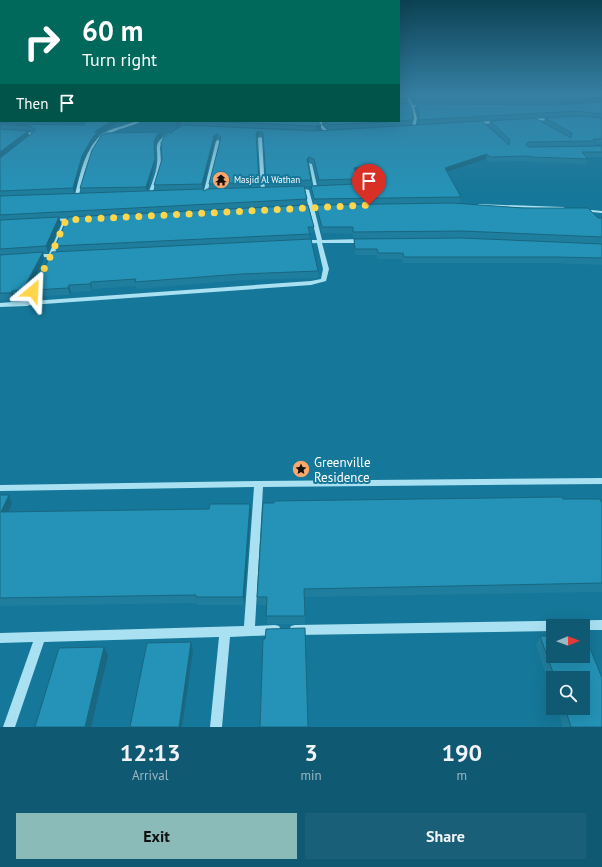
<!DOCTYPE html>
<style>
body{margin:0;font-family:"PT Sans",sans-serif;background:#195f78;color:#f1f3f6;height:100vh;display:flex;flex-direction:column;font-size:15px;white-space:nowrap}
*{box-sizing:border-box;margin:0}
p{font-size:13px;color:#9cb8c4}
.icon{flex:none;width:22px;height:22px;fill:none;stroke:currentColor;stroke-width:2;stroke-linecap:round;stroke-linejoin:round}
.map{position:relative;height:727px;overflow:hidden}
.drawer{display:flex;flex-direction:column;background:#105973;flex:1}
.drawer>*{flex:none}
.banner{position:absolute;left:0px;top:0px;width:400px;height:122px;box-shadow:0 4px 16px #0002;background:#00695c;color:#fff;overflow:hidden}
.needle{width:26px;rotate:89deg}
.controls{position:absolute;left:546px;top:619px;display:grid;gap:8px}
.controls a{display:grid;place-items:center;width:44px;height:44px;border-radius:0px;background:#105973;box-shadow:0 4px 16px #0002;font-size:20px}
.pin{position:absolute;display:grid;place-items:center;width:34px;height:34px;color:#fff;margin:-41px -17px;border-radius:50% 50% 50% 0;rotate:-45deg;box-shadow:0 0 4px #0007}
.pin .icon{rotate:45deg}
.me{position:absolute;width:44px;margin:-22px;rotate:26deg;stroke-linejoin:round;filter:drop-shadow(0 0 3px #0008)}
.turn{display:flex;align-items:center;gap:14px;height:84px;padding:0 16px;font-size:18px}
.turn .icon{width:52px;height:52px;stroke-width:2.5}
.turn b{display:block;font-size:28px;line-height:34px}
.then{display:flex;align-items:center;height:38px;padding:0 16px;background:#0003;gap:8px;font-size:15px}
.eta{display:flex;justify-content:space-evenly;align-items:center;height:68px;text-align:center}
.eta b{font-size:24px;font-weight:700;line-height:28px}
.action{display:flex;gap:8px;margin-top:auto;padding:8px 16px}
.action a{flex:1;height:46px;border-radius:0px;background:#8bbbb9;color:#111;font-size:16px;font-weight:700;line-height:46px;text-align:center}
.action a+a{background:#195f78;color:#f1f3f6}
.map>svg:first-child{display:block}
.lines{fill:none;stroke-linecap:round;stroke-linejoin:round}
.minor{fill:#a9e1f2;fill-rule:evenodd}
.wall{fill:#1f7e9d;fill-rule:evenodd}
.shaded-wall{fill:#196780}
.building{fill:#2493b7;stroke:#196780}
.route{stroke:#ffd54a;stroke-width:7;stroke-dasharray:0 12.6}
.labels{text-anchor:middle;stroke-width:4;stroke-linejoin:round;paint-order:stroke}
.far-poi-label{font-size:9px;fill:#fff;stroke:#157799;text-anchor:start}
.near-poi-label{font-size:13px;fill:#fff;stroke:#157799;text-anchor:start}
</style>
<div class="map">
<svg width="602" height="727" viewBox="0 0 602 727">
<rect width="100%" height="100%" fill="#157799"/>
<g class="lines">
<!-- minor -->
<path class="minor" d="M405 93H407L413 105 427 106 414 107 417 118 415 128 412 127 414 118 411 107H399V105H410Z
M555 118 554 120 528 121 526 120 528 119Z
M137 121H142C131 127 118 128 107 135 89 145 84 176 79 195L75 196V195C80 175 85 146 104 133 113 128 127 125 137 121Z
M318 121H322V125L328 131V133H326L318 125Z
M501 121 500 123 476 124 474 123 476 122Z
M0 130 34 133 36 134 30 139 28 138 31 135 0 132Z
M169 133 172 134 163 141 160 147 161 164 152 195 148 196V195C151 185 156 174 157 164 159 146 151 145 169 133Z
M260 137 262 138 265 191 263 192 261 191 258 138Z
M218 140 220 141 207 194 203 195 216 141Z
M309 163 312 164 318 190 314 189Z
M356 173H358L364 185 355 188H353V186L360 184Z
M305 189 309 190 313 205H325L327 206 325 207 314 208 322 240 362 239 365 241 362 243H322L329 269 326 281 311 285 30 305 27 306 0 307V303L25 301 35 282 38 280 41 282 32 301 311 281 321 279 323 269 317 243 302 244 299 242 302 240H317L309 208H300L298 207 300 206 308 205Z
M478 204 563 207 565 208 563 209 480 206 478 205Z
M580 209 602 211V213L582 211 580 210Z
M76 218 78 219V220L68 221 55 254H62V256L53 257 52 259H48V257H33L32 256 35 254H49L63 221H52L50 220V219Z
M602 478V484L263 487 255 626 275 625 279 626 281 630 279 634 275 635 230 637 222 727H210L219 637 44 642 15 727H3L33 642 0 643V633L244 626 254 487 0 491V485L259 481Z
M602 620V630H583V626H553V631L295 635 291 634 289 630 291 626 295 625Z"/>
</g>
<!-- wall -->
<path class="wall" d="M399 93 408 99V104H403L413 114 412 125 329 129 324 124 323 121H399Z
M409 93H602V101L559 104H414Z
M602 102V144H595L594 146 529 147 602 146V157H586L588 159 587 164 529 162 528 161 489 162 486 159 447 172 461 197 460 203H454L602 218V244L461 238H353V234L322 233 316 210V205L361 204H314L311 191V186L319 185 313 164 309 162 307 163 311 180V186L277 187 307 199V205L183 211 314 227 313 233H309L310 240 318 271V278L242 280 136 289V286L92 289V291L71 292 70 295 36 296 34 290 56 252 55 246 67 217H59L61 223 48 253H43L44 259 25 297 15 298 13 300H0V158L34 132 31 130 2 129V127L0 128V105L1 121H10L5 124 84 125 87 121H120L98 135V137L92 145 83 161 74 193H81L80 188 162 137 158 139 155 146V164L147 191 155 190 154 185 183 125 508 144 489 125 490 121 568 136 544 122 545 118 587 117 576 116 418 124V118L416 109V104L560 105ZM259 136 264 138 266 187 259 188 257 138ZM217 139 220 141 209 184 210 189 204 191 203 190 215 141ZM359 172 363 182 356 184 358 183V178L356 173Z
M177 121H318L321 125V130H316L181 124 176 127Z
M354 239 602 244V265L554 263H403L402 259H377L376 255H355L354 245Z
M0 495H9L12 503 8 512 209 509 250 504 251 512 244 605H197V603L0 606Z
M563 499 602 503V592L305 597V624H267V605H258L257 597Z
M540 636H553V656H583V636H585L602 678V727H563L557 708H583V678H553V696L536 645Z"/>
<!-- shaded-wall -->
<path class="shaded-wall" d="M602 97V101L559 104 560 100Z
M3 121H10L5 124H1L2 127 0 128V123Z
M112 121H120L98 135V137L92 145 83 161 74 194 73 188 82 156 94 132Z
M179 121H181V124L176 127V123Z
M321 125V130H316V126Z
M28 131 29 135 0 158V152Z
M259 131V136L256 138V133Z
M161 132 162 137 158 139 155 146V164L147 192 146 187 154 142 157 135Z
M217 134V139L215 141 203 190 202 184 214 136Z
M487 154 486 159 444 173 445 168Z
M309 157V162L307 164V159Z
M360 167 359 172 354 173V168Z
M358 178V183L355 185V179Z
M59 217 61 223 48 253 46 246Z
M43 252 44 259 25 297 23 290Z
M91 282 92 289V291L90 284Z
M69 285 71 292 70 295 68 288Z
M12 291 15 298 13 300 11 293Z
M9 495 12 503 5 520 1 512Z
M250 504 251 512 244 605 243 597Z
M191 642 193 651 182 727H179Z
M104 647 108 656 91 727H85Z"/>
<!-- building -->
<path class="building" d="M399 93H405L408 99H399V100Z
M411 93H599L602 95V97L560 100 414 99Z
M602 102V114L577 111 418 120 419 113 416 104 560 105Z
M399 103 410 104 413 114 412 120 399 121Z
M0 105H1V121H3L0 123Z
M577 116 602 118V139H593L595 141 528 142 526 145 529 147 602 146V152H582L588 159 530 157 529 156 490 157 487 154 445 168 461 197 314 199 311 186 355 184 366 182 360 167 354 168 358 178 355 179 319 180 314 159 309 157 307 159 311 180 266 182 263 133 259 131 256 133 259 182 209 184 221 137 217 134 214 136 202 184 154 185 162 159 161 143 164 137 183 125 316 131 482 121 509 145 510 140 490 121 535 118 571 138 572 133 545 118Z
M87 121H112L94 132H97L91 140 82 156 73 188 0 191V158L36 130 30 126 1 124 84 125Z
M201 121H317L321 125 316 126Z
M325 121H398L329 125Z
M0 129 28 131 0 152Z
M161 132 157 135 154 142 155 159 146 187 80 188 92 150 101 136 106 133Z
M304 186 307 199 0 215V196L202 189 204 191 207 189Z
M452 203 523 208H588L598 218H602V237L462 231 353 232V227H322L316 205Z
M308 205 314 227H308L310 234 55 246 68 217Z
M59 217 46 246 0 249V220Z
M462 238 602 244V258L556 257H404L403 253H378L377 249H355L354 239Z
M311 239 318 271 241 274 135 282 136 279 91 282 90 284 69 285 68 288 34 290 52 252Z
M43 252 23 290 12 291 11 293H0V255Z
M0 495H9L1 512 209 509 210 504H250L243 597H196V595L0 598Z
M562 497 563 499H600L602 503V583L304 589 305 616H266L267 597H257L263 503H274V501Z
M305 628 308 727H260L263 639H265L266 629Z
M540 636H553V656H583V636H585L602 678V727H571L565 708H583V678H555Z
M191 642 179 727H130L147 643Z
M104 647 85 727H35L59 648Z"/>
<!-- sky -->
<linearGradient id="sky" x2="0" y2="1"><stop stop-color="#0c4154"/><stop offset="0.48" stop-color="#357fa2"/><stop offset="1" stop-color="#357fa2" stop-opacity="0"/></linearGradient>
<rect width="602" height="195" fill="url(#sky)"/>
<g class="lines">
<!-- route -->
<path class="route" d="M33 291 51 255 66 220 369 205"/>
</g>
<!-- icons -->
<defs>
<symbol id="temple-disc" viewBox="-11 -11 22 22"><circle r="9.5" fill="#ffa66a" stroke="#157799"/><path d="M0-6L5-2H3V0L6.5 2.5H4V6H1.5V3h-3V6H-4V2.5H-6.5L-3 0V-2H-5Z" fill="#111"/></symbol>
<symbol id="sight-disc" viewBox="-11 -11 22 22"><circle r="9.5" fill="#ffa66a" stroke="#157799"/><path d="M0-6L1.8-2.2L6-1.7L2.9 1.2L3.7 5.4L0 3.3L-3.7 5.4L-2.9 1.2L-6-1.7L-1.8-2.2Z" fill="#111"/></symbol>
</defs>
<g fill-rule="evenodd">
<use href="#temple-disc" x="211" y="170" width="20" height="20"/>
<use href="#sight-disc" x="291" y="459" width="20" height="20"/>
</g>
<g class="labels">
<!-- far-poi labels -->
<g class="far-poi-label">
<text x="234" y="183">Masjid Al Wathan</text>
</g>
<!-- near-poi labels -->
<g class="near-poi-label">
<text x="314" y="467">Greenville<tspan x="314" dy="15">Residence</tspan></text>
</g>
</g>
</svg>
<div class="controls">
<a><svg class="needle" viewBox="-14 -14 28 28"><path d="M0-13l5 13h-10z" fill="#e53935"/><path d="M0 13l5-13h-10z" fill="#9cb8c4"/></svg></a>
<a><svg class="icon" aria-label="search" viewBox="0 0 24 24"><circle cx="10" cy="10" r="6"/><path d="M15 15l6 6"/></svg></a>
</div>
<div class="pin" style="left:369px;top:205px;background:#d93025"><svg class="icon" aria-label="arrive" viewBox="0 0 24 24"><path d="M6 21V4h12l-3 4 3 4H6"/></svg></div>
<svg class="me" style="left:33px;top:291px" viewBox="-20 -20 40 40"><path d="M0-17L14 15 0 8-14 15z" fill="#ffd54a" stroke="#fff" stroke-width="4"/></svg>
<div class="banner">
<div class="turn"><svg class="icon" aria-label="right" viewBox="0 0 24 24"><path d="M7 20v-9h11M14 6l5 5-5 5"/></svg><div><b>60 m</b>Turn right</div></div>
<div class="then">Then<svg class="icon" aria-label="arrive" viewBox="0 0 24 24"><path d="M6 21V4h12l-3 4 3 4H6"/></svg></div>
</div>
</div>
<section class="drawer">
<div class="eta">
<div><b>12:13</b><p>Arrival</p></div>
<div><b>3</b><p>min</p></div>
<div><b>190</b><p>m</p></div>
</div>
<div class="action"><a>Exit</a><a>Share</a></div>
</section>
